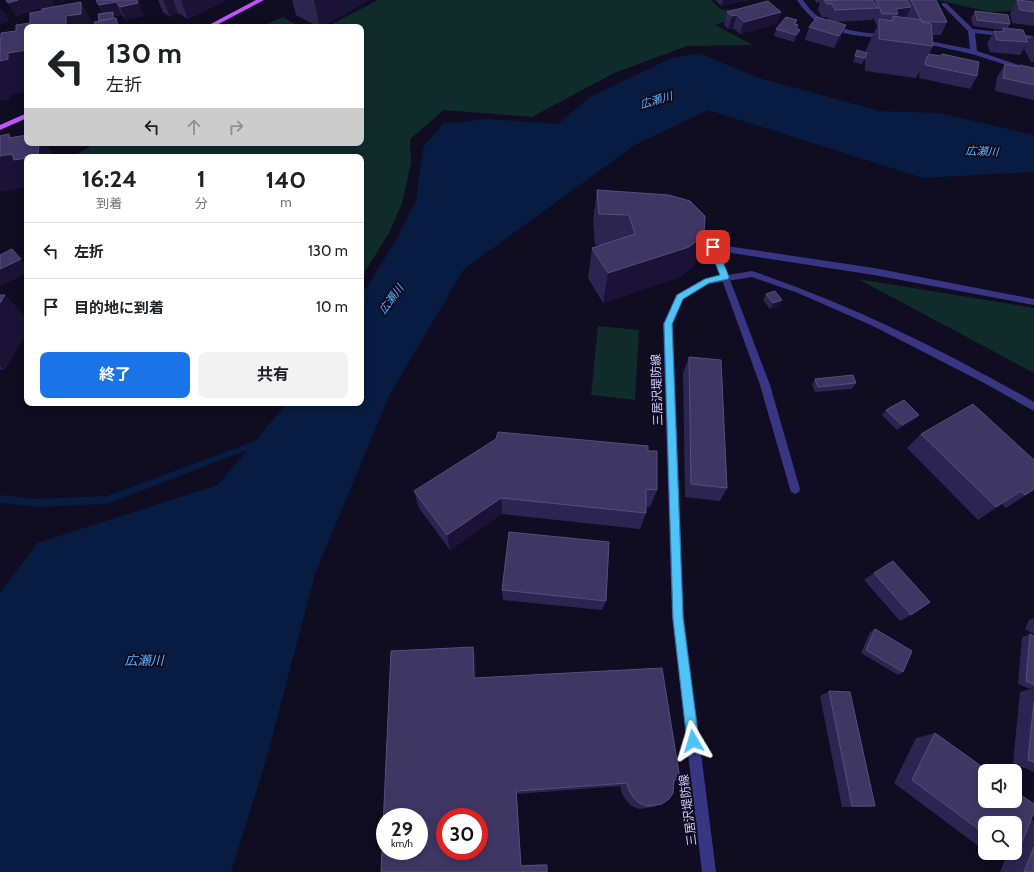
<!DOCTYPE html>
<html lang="ja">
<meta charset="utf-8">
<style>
body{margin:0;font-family:Cabin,"Noto Sans JP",sans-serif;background:#f2f2f2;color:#202124;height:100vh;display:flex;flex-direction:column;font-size:15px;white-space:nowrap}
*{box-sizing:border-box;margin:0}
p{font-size:13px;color:#757577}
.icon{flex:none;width:22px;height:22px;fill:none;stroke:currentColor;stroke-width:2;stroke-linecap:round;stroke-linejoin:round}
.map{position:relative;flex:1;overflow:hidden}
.details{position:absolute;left:24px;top:154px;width:340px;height:252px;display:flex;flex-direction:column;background:#fff;border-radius:8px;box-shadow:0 2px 10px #0003}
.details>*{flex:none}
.top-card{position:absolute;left:24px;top:24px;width:340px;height:122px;border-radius:8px;box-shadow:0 2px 10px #0003;background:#fff;color:#202124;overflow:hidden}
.controls{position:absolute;left:978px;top:764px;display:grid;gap:8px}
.controls a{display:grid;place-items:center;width:44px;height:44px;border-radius:8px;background:#fff;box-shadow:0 2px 10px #0003;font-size:20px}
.speed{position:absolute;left:376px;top:808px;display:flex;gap:8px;font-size:20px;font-weight:700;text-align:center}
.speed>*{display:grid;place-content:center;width:52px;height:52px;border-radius:50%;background:#fff;box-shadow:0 2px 10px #0003;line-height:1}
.speed small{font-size:10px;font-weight:400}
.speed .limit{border:6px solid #d22;background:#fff;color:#111}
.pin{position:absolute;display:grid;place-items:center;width:34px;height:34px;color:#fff;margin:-17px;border-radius:8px;box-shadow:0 2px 6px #0006}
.me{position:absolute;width:44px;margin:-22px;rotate:353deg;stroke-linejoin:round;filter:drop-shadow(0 0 3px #0008)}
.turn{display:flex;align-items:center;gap:14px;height:84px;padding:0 16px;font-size:18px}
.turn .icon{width:52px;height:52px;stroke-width:2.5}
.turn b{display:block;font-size:28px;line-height:34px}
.lanes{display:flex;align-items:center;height:38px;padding:0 16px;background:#0003;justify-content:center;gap:20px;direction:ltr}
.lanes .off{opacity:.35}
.eta{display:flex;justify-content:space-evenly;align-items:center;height:68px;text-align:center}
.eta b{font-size:24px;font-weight:700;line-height:28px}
.cta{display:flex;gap:8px;margin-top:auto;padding:8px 16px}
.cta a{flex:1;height:46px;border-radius:8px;background:#1a73e8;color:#fff;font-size:16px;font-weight:700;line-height:46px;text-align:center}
.cta a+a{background:#f2f2f2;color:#202124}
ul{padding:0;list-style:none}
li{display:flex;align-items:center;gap:12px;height:56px;padding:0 16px;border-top:1px solid #e0e0e0}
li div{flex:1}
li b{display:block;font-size:15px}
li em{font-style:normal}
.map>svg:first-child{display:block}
.green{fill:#0f2c2b}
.water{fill:#071c40}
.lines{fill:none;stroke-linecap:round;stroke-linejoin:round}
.stream{fill:#071c40;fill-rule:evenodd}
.lane{fill:#383583;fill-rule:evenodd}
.street{fill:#383583;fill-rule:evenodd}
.primary{fill:#bf54ff;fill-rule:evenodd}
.wall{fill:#2d2551}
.shaded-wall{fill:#1a1336}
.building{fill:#3e3764;stroke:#564e7c;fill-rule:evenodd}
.route{fill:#4fc3f7;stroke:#337fa1}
.labels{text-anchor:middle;stroke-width:4;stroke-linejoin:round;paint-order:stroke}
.far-water-label{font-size:11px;font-style:italic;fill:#5bb4ff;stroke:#100c22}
.street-label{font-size:12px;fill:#d3cdff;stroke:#100c22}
.water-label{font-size:13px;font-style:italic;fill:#5bb4ff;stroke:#100c22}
</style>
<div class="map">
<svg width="1034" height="872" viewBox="0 0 1034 872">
<rect width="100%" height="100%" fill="#100c22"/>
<!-- green -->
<path class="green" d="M378 0H711L722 10 747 8 751 13 715 25 753 45 687 46 614 73 532 117 444 110 410 139 411 163 402 203 389 233 361 278V157H72L96 143H361V27H326Z
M937 0H1016V1L1034 3V14L1010 11 990 12Z
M283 17 300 27H259Z
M858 279 1034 308V373Z
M598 326 639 330 635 400 591 395Z"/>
<!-- water -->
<path class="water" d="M699 53 759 78 880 111 939 113 1034 135V172L923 178 708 110 635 145 464 269 390 394 315 574 267 757 231 872H0V593L37 543 218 485 287 403H361V296L396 240 416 200 423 147 443 124 487 119 558 124 590 97 671 58Z"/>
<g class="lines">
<!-- stream -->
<path class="stream" d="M260 439 263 440 264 442 263 444 107 504 36 507 0 503V495L36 499 107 496Z"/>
<!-- lane -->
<path class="lane" d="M725 274 729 277 770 385 800 489 799 492 795 494 791 492 790 489 760 385 721 277Z"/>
<!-- street -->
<path class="street" d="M797 0H803C824 31 853 31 886 35L889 37 886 39C848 34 820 35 797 0Z
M942 3H946L973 29 1034 36V40L975 33 977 51 1034 70V74L972 54 917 42 916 41 919 39 970 49 968 31 942 5Z
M713 244 874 268 1034 299V305L874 275 719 251 728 275 752 271 755 272C852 305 945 351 1034 402V411L986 384 873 326 798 293 752 277 709 284 683 299 673 324 684 618 716 872H702L672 618 663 324 676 295 704 279 720 276 709 247Z"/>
<!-- primary -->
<path class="primary" d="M256 0H264L213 27H205Z
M27 113V118L0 130V125Z"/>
</g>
<!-- wall -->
<path class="wall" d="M6 0H52L55 7 81 2 94 27H27L9 99 0 101V38L16 31 30 23 42 11 40 8 16 16Z
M137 0 144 16 126 20 122 15 115 16V18L99 21 103 14 96 1Z
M158 0H226L188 19 178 13 170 17 163 12Z
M292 0H369L321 27H319L296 15Z
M715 0H748L721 6Z
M815 0H936L947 22 941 35H932L933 46 929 54 940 56 942 54 977 76 970 89 919 78 920 71 916 78 865 71V58L862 64 853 62 857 50 865 52 877 26 873 18 872 20 835 22 841 38 834 48 805 40 809 27 829 20 827 17H822L818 10 820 2 816 3Z
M1017 0 1034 2V26L1012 23 1010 13Z
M1021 0H1034V1Z
M975 11 1010 24 1007 29 1028 42 1020 55 990 52 987 44 994 31H1001L1002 30 973 26 971 18Z
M727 12H781L777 24 740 34 733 28 728 29 724 25Z
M797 20 796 24 797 29 800 30 797 37 794 42 774 36 776 29Z
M1032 36H1034V62H1031L1024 49Z
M1005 64 1018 67 1020 65 1034 68V100L995 91 997 77Z
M597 190 694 266 680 277 603 303 588 278 592 248 602 245H595L593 221Z
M766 294 782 300 779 306 770 309 763 300Z
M0 295H5L27 319V333L4 370 0 369Z
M689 357 727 488 720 501 685 497 683 373Z
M815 379 856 383 852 389 815 392 812 385Z
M886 410 915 420 897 430 882 415Z
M921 434 1034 460V490L1006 508 1002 504 978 520 907 448Z
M648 451 657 490 650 507H646V513L640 529 502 514 450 550 419 508 414 491Z
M874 573 911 615 900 621 864 580Z
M502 590 606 601 602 610 503 600Z
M1034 618V634L1025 629 1029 620Z
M875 629 903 672 898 675 861 653 870 632Z
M1030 634 1034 685V687L1030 689 1018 684 1022 637Z
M473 647 476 657V678L680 779 674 781 662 804 654 807 639 809 632 806 626 800 622 794 620 786 517 794 521 865 545 864 547 865 381 872Z
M1034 688V772L1013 763 1020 692Z
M829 691 875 806 864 807H842L820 696Z
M935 733 1031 820H1034V872H1000L1006 857H992L987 853H1015L985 823V851L894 783 916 738Z"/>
<!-- shaded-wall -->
<path class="shaded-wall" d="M12 0H36L40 8 16 16 8 3Z
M36 0H52L56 8 43 13Z
M60 0H67L61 2Z
M163 0H173L178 13 170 17Z
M181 0H226L188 19Z
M314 0H369L321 27H320Z
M723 0H748L721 6Z
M81 2 94 27H66V16Z
M116 2 122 15 115 16 116 19 105 18 99 5Z
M138 3 144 16 126 20 120 7Z
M911 7 905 20 895 21 898 14 896 9Z
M0 9H2L10 21 0 24Z
M781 12 777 24 740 34 744 22Z
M737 15 733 28 728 29 732 16Z
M116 18 121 27H118Z
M846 25 841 38 834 48 839 36Z
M800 30 797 37 794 42 796 35Z
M27 45V92L10 95 9 99 0 101V61L8 53Z
M9 134 26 158H27V187L0 192V156L9 138Z
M39 143H46L55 157H30Z
M704 235 694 266 680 277 603 303 608 273Z
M21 259 27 267V273L0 287V269Z
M5 295 27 319V333L4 370 0 366V303Z
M782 300 779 306 770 309 773 303Z
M919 415 915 420 897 430 902 425Z
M1034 489 1026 495 1006 508 1025 495Z
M1021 491 1002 504 978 520 996 507Z
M501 498 502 514 450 550 447 535Z
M473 647 476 657V687L474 678Z"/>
<!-- building -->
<path class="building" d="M6 0H18L8 3Z
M98 0H137L138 3 120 7 116 2 99 5 96 1Z
M824 0H872L878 8 835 10 832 4H827Z
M876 0H907L911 7 896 9 898 14H882Z
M911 0H936L947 22H922V20H921Z
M1017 0 1034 2V12L1020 10Z
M768 1 781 12 744 22 737 15 732 16 727 12Z
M81 2V14L66 16V27H27V50L8 53V59L0 61V38H1V33L16 31V25L30 23V13L42 11V9Z
M975 11 1008 15 1010 24 977 20Z
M113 12V18L99 21 98 14Z
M893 16 922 20V22L931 24 933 46 879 39V19L893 21Z
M786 17 797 20 794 24 798 25 796 28 800 30 796 35 776 29Z
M817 17 846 25 839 36 809 27Z
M116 18 118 27H95L94 22Z
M1003 28 1023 30 1028 42 997 40 994 31 1004 32Z
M857 50 867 53 865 58 855 56Z
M929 54 941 56 942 54 979 62 977 76 925 65 926 59Z
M1005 64 1019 67 1020 65 1034 68V85L1003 78Z
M9 134V138L27 135V143H39L38 156 27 157V158L14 160 12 154 0 156V136Z
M597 190 669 195 690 201 705 216 704 235 689 247 608 273 592 248 635 234 629 215 599 214Z
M12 249 21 259 0 269V255Z
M775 291 782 300 773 303 766 294Z
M0 295H5L0 303Z
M689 357 721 360 727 488 691 484Z
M853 375 856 383 818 387 815 379Z
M904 400 919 415 902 425 886 410Z
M973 404 1034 460V489L1025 495 1021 491 996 507 921 434Z
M498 432 648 446V451H657V490L646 489V513L501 498 447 535 414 491 496 439Z
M509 532 609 542 606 601 502 590Z
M893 561 930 602 911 615 874 573Z
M875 629 912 651 903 672 866 650Z
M1030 634 1034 636V685L1026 681Z
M473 647 474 678 662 668 680 779 674 780 673 793 669 799 662 804 647 806 639 803 633 797 629 790 627 783 516 791 521 866 547 865V872H381L391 651ZM385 817H419V851H385ZM445 817H479V851H445Z
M829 691 850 692 875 806H852Z
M1034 701V762L1028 760Z
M935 733 988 771H985V801H1015V791L1034 804V812L1016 857 1010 853H1015V823H985V834L912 780Z
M1034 847V872H1024Z"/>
<!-- route -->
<path class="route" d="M713 244 717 247 729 277 728 279 709 283 683 299 672 324 683 618 699 741 697 745 693 747 689 745 687 741 673 618 664 324 677 295 705 279 720 275 709 247Z"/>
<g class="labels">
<!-- far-water labels -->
<g class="far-water-label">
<text transform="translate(656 100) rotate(-16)" y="4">広瀬川</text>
<text transform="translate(982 151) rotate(3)" y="4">広瀬川</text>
<text transform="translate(391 299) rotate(-54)" y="4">広瀬川</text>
</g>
<!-- street labels -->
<g class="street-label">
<text transform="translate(657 390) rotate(-92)" y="4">三居沢堤防線</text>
<text transform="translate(688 810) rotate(-97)" y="4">三居沢堤防線</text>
</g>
<!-- water labels -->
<g class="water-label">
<text x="144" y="665">広瀬川</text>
</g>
</g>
</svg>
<div class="controls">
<a><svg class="icon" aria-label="sound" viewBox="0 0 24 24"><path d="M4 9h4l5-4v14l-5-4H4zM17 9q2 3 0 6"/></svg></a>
<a><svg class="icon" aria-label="search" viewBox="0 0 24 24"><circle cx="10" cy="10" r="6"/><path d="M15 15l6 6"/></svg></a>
</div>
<div class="speed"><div>29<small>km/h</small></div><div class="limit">30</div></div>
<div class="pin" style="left:713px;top:247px;background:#d93025"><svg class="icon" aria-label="arrive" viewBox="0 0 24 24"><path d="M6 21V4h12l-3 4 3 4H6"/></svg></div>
<svg class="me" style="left:693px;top:741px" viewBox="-20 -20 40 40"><path d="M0-17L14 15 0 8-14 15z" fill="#4fc3f7" stroke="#fff" stroke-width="4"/></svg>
<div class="top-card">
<div class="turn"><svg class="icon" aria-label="left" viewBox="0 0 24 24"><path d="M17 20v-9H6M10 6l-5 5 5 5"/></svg><div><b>130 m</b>左折</div></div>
<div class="lanes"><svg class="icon" aria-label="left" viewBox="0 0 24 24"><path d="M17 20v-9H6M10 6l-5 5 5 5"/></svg><svg class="icon off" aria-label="ahead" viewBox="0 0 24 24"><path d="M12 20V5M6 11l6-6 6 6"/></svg><svg class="icon off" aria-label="right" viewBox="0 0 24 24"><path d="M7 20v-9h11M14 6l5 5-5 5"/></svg></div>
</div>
<section class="details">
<div class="eta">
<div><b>16:24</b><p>到着</p></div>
<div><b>1</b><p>分</p></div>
<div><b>140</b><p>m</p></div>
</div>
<ul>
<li><svg class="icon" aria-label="left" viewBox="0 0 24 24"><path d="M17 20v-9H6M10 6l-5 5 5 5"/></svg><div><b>左折</b></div><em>130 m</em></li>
<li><svg class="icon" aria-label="arrive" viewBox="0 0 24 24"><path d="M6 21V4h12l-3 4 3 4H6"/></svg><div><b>目的地に到着</b></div><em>10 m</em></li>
</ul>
<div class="cta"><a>終了</a><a>共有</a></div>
</section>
</div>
